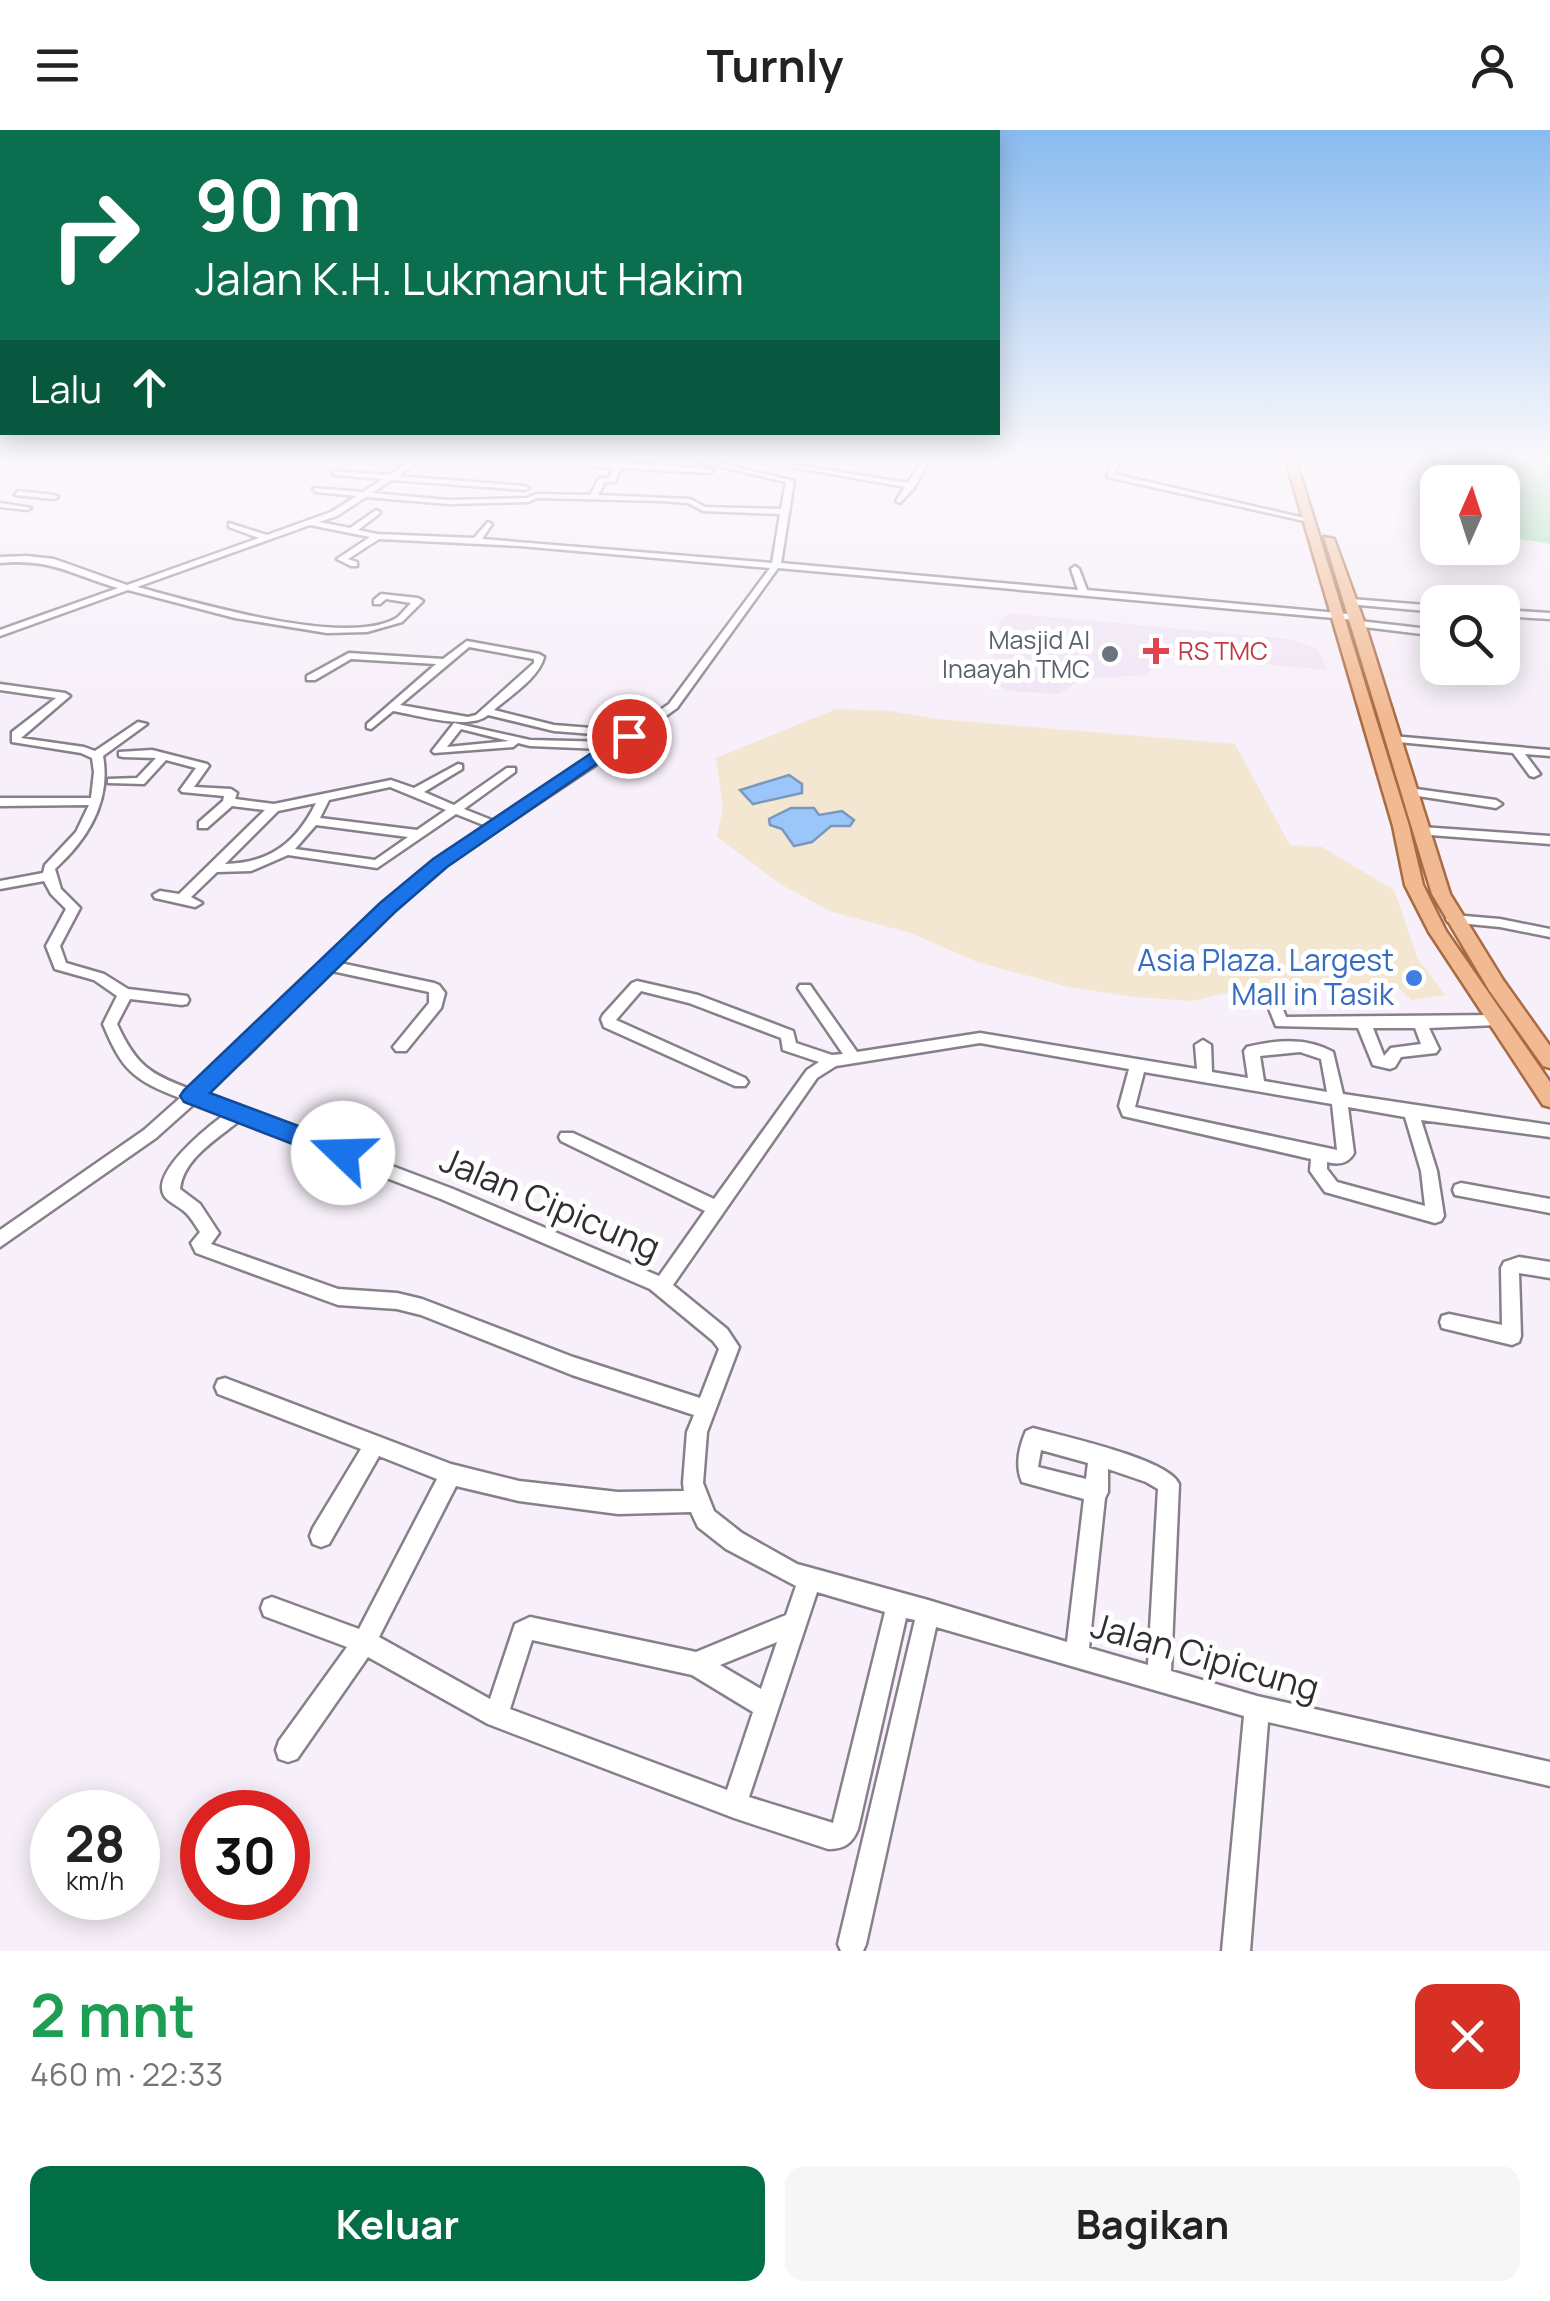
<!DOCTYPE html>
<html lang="id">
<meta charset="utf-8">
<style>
body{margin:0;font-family:Manrope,sans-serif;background:#f6f6f6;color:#222;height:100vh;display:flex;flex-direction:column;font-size:38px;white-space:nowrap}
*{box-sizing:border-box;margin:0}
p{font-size:32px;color:#767676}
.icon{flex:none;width:55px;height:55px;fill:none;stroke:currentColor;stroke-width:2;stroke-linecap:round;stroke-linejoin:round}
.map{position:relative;height:1821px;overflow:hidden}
.side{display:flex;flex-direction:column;background:#fff;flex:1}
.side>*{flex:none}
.banner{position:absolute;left:0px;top:0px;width:1000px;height:305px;box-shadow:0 5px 25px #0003;background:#0b6e4f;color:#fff;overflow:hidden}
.needle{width:65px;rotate:3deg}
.buttons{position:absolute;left:1420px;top:335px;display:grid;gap:20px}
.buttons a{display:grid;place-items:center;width:100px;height:100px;border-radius:20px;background:#fff;box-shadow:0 5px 25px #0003;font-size:50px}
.speed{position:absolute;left:30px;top:1660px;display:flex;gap:20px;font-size:50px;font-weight:700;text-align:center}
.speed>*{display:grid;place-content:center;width:130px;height:130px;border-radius:50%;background:#fff;box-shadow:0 5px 25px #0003;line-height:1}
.speed small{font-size:25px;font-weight:400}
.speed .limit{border:15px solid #d22;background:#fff;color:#111}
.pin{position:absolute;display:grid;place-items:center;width:85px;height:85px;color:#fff;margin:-42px;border:5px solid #fff;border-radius:50%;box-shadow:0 2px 10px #0007}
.me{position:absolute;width:110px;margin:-55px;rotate:291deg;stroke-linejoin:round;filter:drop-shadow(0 0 8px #0008)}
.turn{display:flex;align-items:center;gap:35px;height:210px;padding:0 30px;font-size:45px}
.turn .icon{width:130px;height:130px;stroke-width:2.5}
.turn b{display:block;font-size:70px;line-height:85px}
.then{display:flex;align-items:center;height:95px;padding:0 30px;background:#0003;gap:20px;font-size:38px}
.round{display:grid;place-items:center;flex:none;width:105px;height:105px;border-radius:20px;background:#f6f6f6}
.headline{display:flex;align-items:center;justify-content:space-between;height:170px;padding:0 30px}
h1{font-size:60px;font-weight:700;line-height:75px;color:#1e9e55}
.primary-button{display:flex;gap:20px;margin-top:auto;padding:20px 30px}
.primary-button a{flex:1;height:115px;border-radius:20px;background:#016e46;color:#fff;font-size:40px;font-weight:700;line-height:115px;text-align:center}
.primary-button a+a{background:#f6f6f6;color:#222}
header{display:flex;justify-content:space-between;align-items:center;height:130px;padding:0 30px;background:#fff;font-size:45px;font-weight:700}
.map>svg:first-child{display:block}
.commercial{fill:#f3e7d2}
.built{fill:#f0e4f5}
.green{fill:#97e0b2}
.water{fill:#9ac6f9;stroke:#7a98bd;stroke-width:2.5}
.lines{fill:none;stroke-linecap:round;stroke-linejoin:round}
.minor-casing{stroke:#87808a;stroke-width:5}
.major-casing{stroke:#a96b41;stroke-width:5}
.minor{fill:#fff;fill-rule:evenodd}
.major{fill:#f2ba92;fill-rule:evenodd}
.route{fill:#1a73e8;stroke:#114b97;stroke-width:2.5}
.health-dot{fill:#e0444e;stroke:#fff;stroke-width:4}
.worship-dot{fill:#6b7280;stroke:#fff;stroke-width:4}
.shop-dot{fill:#3f7fe0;stroke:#fff;stroke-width:4}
.labels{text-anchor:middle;stroke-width:10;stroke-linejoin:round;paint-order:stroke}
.far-worship-label{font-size:25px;fill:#5b616d;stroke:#fff;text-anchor:end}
.far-health-label{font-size:25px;fill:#be3a42;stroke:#fff;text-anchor:start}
.shop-label{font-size:30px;fill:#366cbe;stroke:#fff;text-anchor:end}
.near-street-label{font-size:35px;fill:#302e31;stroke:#fff}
</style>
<header><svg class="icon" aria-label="menu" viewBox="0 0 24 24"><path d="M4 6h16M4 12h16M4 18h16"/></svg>Turnly<svg class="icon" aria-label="person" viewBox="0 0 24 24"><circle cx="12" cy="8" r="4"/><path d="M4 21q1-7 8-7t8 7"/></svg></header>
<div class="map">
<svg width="1550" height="1821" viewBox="0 0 1550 1821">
<rect width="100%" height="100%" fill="#f7eff9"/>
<!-- commercial -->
<path class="commercial" d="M836 579 891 581 937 589 1235 614 1290 715 1322 717 1394 760 1418 829 1446 865 1411 870 1400 859 1276 851 1192 871 1134 867 1069 857 977 832 911 803 832 782 780 754 717 707 723 677 716 628Z"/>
<!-- built -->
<path class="built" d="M1009 483 1290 509 1317 518 1328 540 1155 524 1151 526 1154 535 1147 545 1081 549 1059 564 1009 561 995 553 993 528 999 492Z"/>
<!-- green -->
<path class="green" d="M1448 331H1550V414L1503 406 1502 352H1438L1437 365V348L1458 338Z"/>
<!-- water -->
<path class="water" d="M789 645 802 654V663L753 674 740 660Z
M791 678H814L819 685 842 681 854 690 850 696H831L812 712 794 716 782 699 770 695 769 689Z"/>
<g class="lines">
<defs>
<path id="minor" d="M410 331H419L398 346 525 356 529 358 525 360 392 350 372 363 448 370 527 368 536 364 590 365 599 348H609L614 338 596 337 594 331H602L709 339 713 341 709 343 621 338 615 352H605L598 365 690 369 705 377 781 379 786 352 696 331H711L794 351 781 433 1078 460 1071 439 1075 436 1079 439 1087 460 1359 485V489L1356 490 778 438 677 578 621 618 444 736 393 780 340 833 434 853 439 855 445 863 441 878 406 921H396L393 917 429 873V862L332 841 248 925 204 965 453 1059 659 1146 705 1081 561 1011 559 1007 561 1003H573L714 1069 807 940 819 932 783 920 781 908 689 873 641 861 616 890 745 948 748 952 745 956H735L604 897 601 889 603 885 632 853 637 851 698 865 793 901 796 913 832 925 843 924 800 861 798 858 800 855H810L857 922 980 903 1197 939 1195 915 1203 910 1211 915 1212 942 1248 948 1244 921 1247 917C1276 910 1306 907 1333 922L1343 964 1550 995V1007L1421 990 1437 1041 1444 1086 1441 1091 1435 1093 1325 1062 1310 1041 1311 1029 1123 986 1119 976 1129 939 980 913 836 936 817 948 673 1155 727 1199 739 1217 707 1302 703 1353 714 1381 742 1403 797 1434 928 1470 1067 1512 1084 1369 1022 1352C1015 1336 1019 1317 1026 1301L1033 1298C1062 1306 1169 1329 1179 1354L1171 1541 1257 1566 1550 1632V1656L1268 1592 1250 1821H1222L1244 1586 936 1497 866 1814 863 1821H841L838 1814 915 1490 906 1488 858 1699C852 1714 844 1719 828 1719L734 1688 488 1594 368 1527 297 1629 288 1632 279 1629 276 1620 279 1611 347 1517 264 1486 261 1478 264 1470 272 1467 359 1499 437 1349 379 1326 329 1414 321 1417 313 1414 310 1406 313 1398 361 1319 218 1264 215 1257 218 1250 225 1248 451 1334 519 1351 618 1362 684 1361 683 1353 687 1302 694 1285 572 1245 421 1185 397 1179 338 1175 196 1123 191 1113 200 1102C195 1095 191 1087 185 1082 180 1077 170 1073 165 1067 148 1044 208 997 224 985L194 974 156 1008 0 1117V1100L144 1000 180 968C133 950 122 940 103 894L117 866 94 850 55 839 46 816 66 779 51 764 44 751 0 759V751L43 743 45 735 76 702 89 675 0 676V668H91L94 642 92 628 81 623 12 612V602L56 568 0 560V554L65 563 70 566 21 608 84 617 95 621 138 592 147 594 103 626C111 671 88 709 55 739L61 759 80 778 60 816 66 833 104 844 128 859 187 866 189 870 187 874 182 875 130 869 117 894C136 935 149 944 190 959L238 917 383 774 436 730 486 696 456 684 377 738 288 725 251 741 217 742 191 767 202 773 195 777 155 768 153 765 160 761 179 764 265 680 232 676 207 698H199V692L223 671 224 666 182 662 180 660 196 638 166 630 144 654 108 653V649L137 648 156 628 123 627 119 626V622L152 620 207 634 209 636 194 657 231 659 237 663 235 669 274 674 391 650 414 658 458 634 462 635V639L424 662 454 675 507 638H515V642L464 679 494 691 602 619 530 616 518 613 513 617 434 623 432 621 454 593 530 610 611 612 620 606 554 601 488 585C469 601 417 585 393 581L371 599 367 598V594L436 534 351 529 315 550H307V546L349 523 443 529 467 511 539 524 544 527C539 548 510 566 494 580L554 595 629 601 669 574 770 438 520 416 379 409 348 429 357 432V436H351L337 429 370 407 310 395 137 457C195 472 342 517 395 489 400 486 406 478 411 473L386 469 380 474H374V470L381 464 418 468 423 471 402 492 367 502 327 503 235 488 128 460 0 506V500L118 458C71 445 53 428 0 433V427L27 426 54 429 127 455 259 408 229 397V393L267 405 331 382 357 366 316 362 313 358 363 362 383 349 335 345 332 341 389 345ZM366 367 448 374 528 372 537 368 661 371 688 373 703 381 780 384 772 433 482 409 492 394 488 392 474 408 377 404 358 400 379 384 380 382 376 380 350 398 319 392 337 386ZM469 517 534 529V533L476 585 468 587 400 575ZM461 599 509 611 447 617ZM390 657 446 680 417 700 320 688 329 670ZM316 673C296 713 270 733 225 734L278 681ZM316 695 408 707 375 730 295 719ZM1300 922 1321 929 1327 962 1264 951 1260 926ZM1144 942 1332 974 1337 1020 1135 977ZM1348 977 1405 987 1421 1041 1425 1076 1337 1052 1327 1039V1032C1338 1035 1348 1034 1354 1023ZM239 991 441 1069 650 1159 713 1211 719 1219 700 1268 573 1227 422 1169 397 1163 338 1159 211 1114 219 1103 200 1074 180 1059C183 1029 217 1009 239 991ZM1041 1320 1088 1333 1086 1349 1038 1337ZM1108 1339 1146 1352 1158 1359 1148 1535 1089 1518 1105 1368 1108 1362ZM456 1356 519 1371 618 1384 691 1382 698 1397 726 1419 796 1456 786 1485 696 1522 530 1487 515 1494 490 1569 379 1507ZM817 1462 885 1482 833 1693 749 1667ZM532 1510 692 1545 753 1582 727 1660 510 1579ZM777 1512 761 1559 720 1535Z
M922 331H929L914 358 900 373 896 371 905 357 793 337 797 335 908 353Z
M1109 331 1120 332 1114 344 1313 390 1309 392 1107 347 1112 333Z
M18 361 54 365 58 367 54 369 15 365Z
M0 373 31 378 27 380 0 377Z
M1351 469 1438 476V482L1348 474V470Z
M1502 480 1550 483V489L1502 486Z
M1359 491 1438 500V506L1356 496V492Z
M1392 606 1550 620V626L1525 624 1540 644 1534 647 1530 646 1513 623 1388 611 1387 609Z
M1409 658 1496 670 1502 674 1496 678 1405 664 1403 662Z
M1421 697 1550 706V714L1417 704 1415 701Z
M1453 785 1500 789 1550 799V807L1500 797 1448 792 1446 789Z
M1275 871 1280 872 1286 887 1497 885 1504 890 1497 895 1429 898 1439 919 1436 923 1401 927 1395 937 1390 939 1373 935 1358 898 1276 896 1268 876ZM1373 898H1415L1421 914 1391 918 1384 926Z
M1461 1053 1550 1069V1083L1455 1065 1453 1060 1455 1055Z
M1519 1127 1550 1132V1148L1519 1143 1521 1206 1519 1212 1512 1215 1442 1198 1440 1192 1442 1186 1449 1184 1502 1195 1501 1138 1504 1132Z"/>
<path id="major" d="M1286 331H1296L1409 696 1423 755 1446 801 1550 952V977L1543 975 1429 802 1405 755 1393 696Z
M1324 407 1334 409 1365 494 1450 764 1503 850 1550 916V938L1543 936 1489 860 1432 764Z"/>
</defs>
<!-- minor casing -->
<use href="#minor" class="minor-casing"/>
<!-- major casing -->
<use href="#major" class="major-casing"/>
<!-- minor -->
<use href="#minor" class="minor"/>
<!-- major -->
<use href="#major" class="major"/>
</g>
<!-- sky -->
<linearGradient id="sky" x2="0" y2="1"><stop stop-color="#89bbef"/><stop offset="0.56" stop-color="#fbf8fc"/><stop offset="1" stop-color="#fbf8fc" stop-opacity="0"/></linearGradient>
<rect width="1550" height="586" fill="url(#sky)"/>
<!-- route -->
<path class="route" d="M623 602 637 606 447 737 395 782 210 963 352 1016 355 1023 352 1030H334L184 972 180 966 184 960 380 773 433 729Z"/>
<!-- markers -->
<path class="health-dot" d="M1151 506h10v10h10v10h-10v10h-10v-10h-10v-10h10z"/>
<circle class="worship-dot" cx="1110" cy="524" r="10"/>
<circle class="shop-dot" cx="1414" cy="848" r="10"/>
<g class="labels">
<!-- far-worship labels -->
<g class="far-worship-label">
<text x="1090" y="519">Masjid Al<tspan x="1090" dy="29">Inaayah TMC</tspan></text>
</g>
<!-- far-health labels -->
<g class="far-health-label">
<text x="1178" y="530">RS TMC</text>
</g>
<!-- shop labels -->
<g class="shop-label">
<text x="1394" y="841">Asia Plaza. Largest<tspan x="1394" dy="34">Mall in Tasik</tspan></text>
</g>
<!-- near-street labels -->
<g class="near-street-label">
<text transform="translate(550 1074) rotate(23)" y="12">Jalan Cipicung</text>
<text transform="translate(1205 1527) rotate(16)" y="12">Jalan Cipicung</text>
</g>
</g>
</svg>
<div class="buttons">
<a><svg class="needle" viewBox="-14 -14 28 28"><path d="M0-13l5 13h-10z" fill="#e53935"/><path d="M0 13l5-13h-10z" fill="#767676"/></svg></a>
<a><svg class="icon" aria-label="search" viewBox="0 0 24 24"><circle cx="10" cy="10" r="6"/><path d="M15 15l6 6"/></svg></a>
</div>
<div class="speed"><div>28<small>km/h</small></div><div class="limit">30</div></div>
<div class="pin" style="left:629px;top:606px;background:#d93025"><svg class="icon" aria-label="arrive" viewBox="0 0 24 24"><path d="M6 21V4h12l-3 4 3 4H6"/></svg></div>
<svg class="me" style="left:343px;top:1023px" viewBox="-20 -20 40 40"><circle r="19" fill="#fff"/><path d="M0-13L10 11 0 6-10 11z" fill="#1a73e8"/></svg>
<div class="banner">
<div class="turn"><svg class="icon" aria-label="right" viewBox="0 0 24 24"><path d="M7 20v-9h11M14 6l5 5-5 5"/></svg><div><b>90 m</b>Jalan K.H. Lukmanut Hakim</div></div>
<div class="then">Lalu<svg class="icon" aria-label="ahead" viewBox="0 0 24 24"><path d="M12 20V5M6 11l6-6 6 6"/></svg></div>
</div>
</div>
<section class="side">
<div class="headline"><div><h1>2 mnt</h1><p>460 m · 22:33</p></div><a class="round" style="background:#d93025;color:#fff"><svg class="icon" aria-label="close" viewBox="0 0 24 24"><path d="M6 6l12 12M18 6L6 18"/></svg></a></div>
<div class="primary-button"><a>Keluar</a><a>Bagikan</a></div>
</section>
